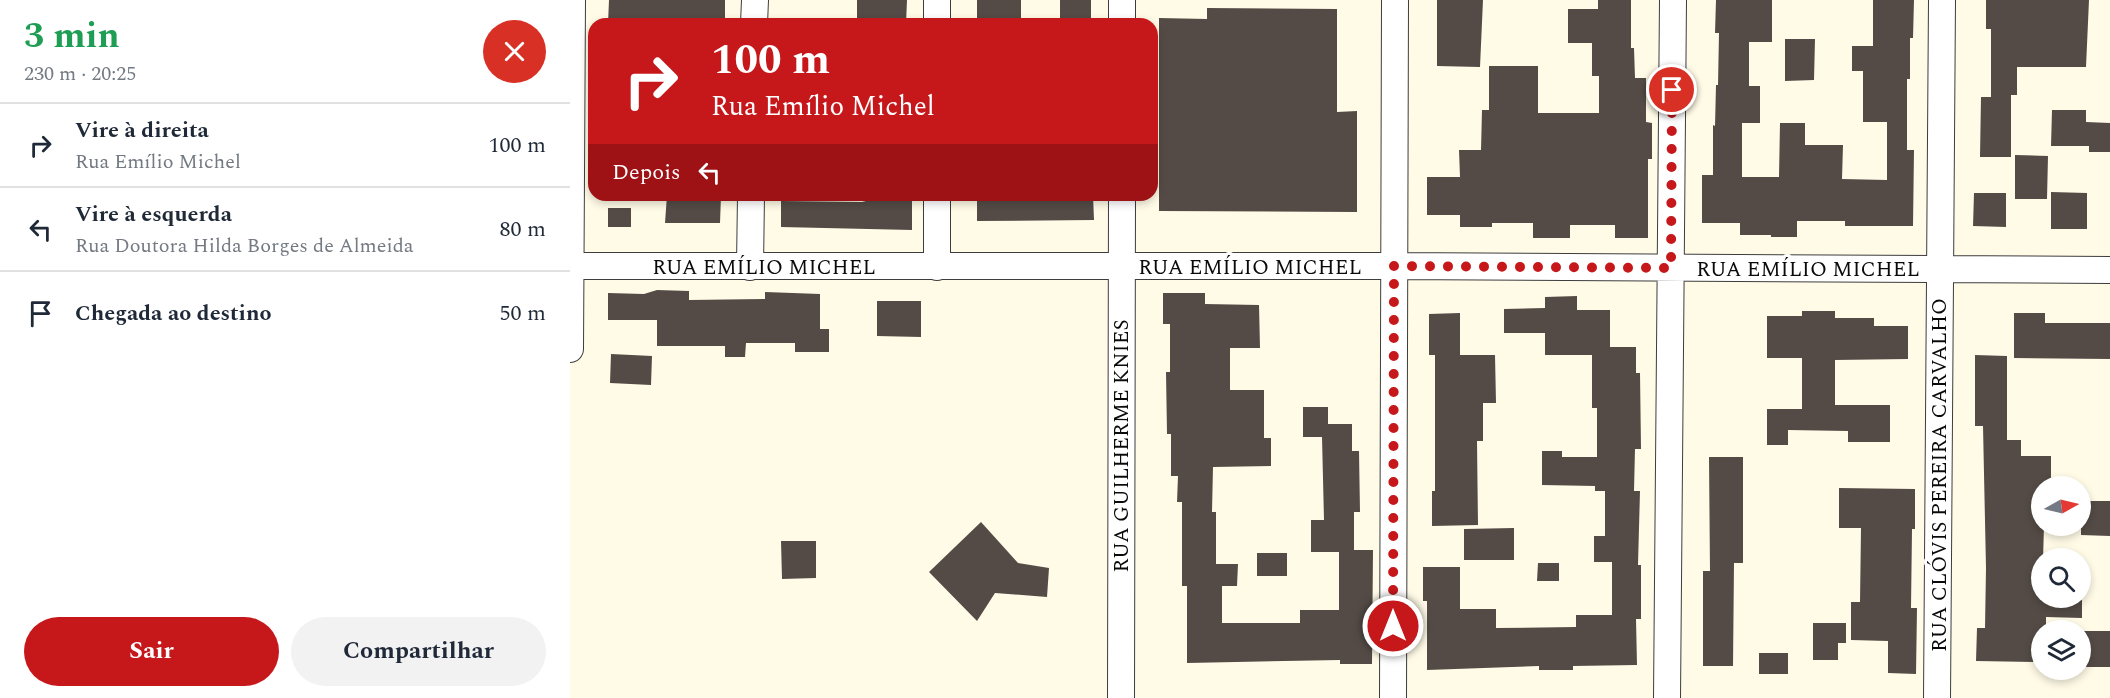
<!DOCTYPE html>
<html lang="pt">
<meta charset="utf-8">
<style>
body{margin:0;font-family:Spectral,serif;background:#f2f2f3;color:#1f2937;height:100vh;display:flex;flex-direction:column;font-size:22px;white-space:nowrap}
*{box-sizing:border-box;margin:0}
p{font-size:20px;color:#747a83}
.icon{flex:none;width:33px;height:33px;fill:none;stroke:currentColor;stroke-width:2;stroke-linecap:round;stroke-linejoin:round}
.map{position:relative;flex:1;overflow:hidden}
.details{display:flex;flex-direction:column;background:#fff;width:570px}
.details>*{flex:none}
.guide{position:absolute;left:18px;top:18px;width:570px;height:183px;border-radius:18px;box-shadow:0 3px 9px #0003;background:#c6171b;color:#fff;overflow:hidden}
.needle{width:39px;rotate:82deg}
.tools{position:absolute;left:1461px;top:476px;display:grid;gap:12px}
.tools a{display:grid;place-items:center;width:60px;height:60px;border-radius:50%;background:#fff;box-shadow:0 3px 9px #0003;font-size:30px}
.pin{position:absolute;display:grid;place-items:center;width:51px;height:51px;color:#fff;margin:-26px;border:3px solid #fff;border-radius:50%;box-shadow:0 2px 6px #0007}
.me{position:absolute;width:66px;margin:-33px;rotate:0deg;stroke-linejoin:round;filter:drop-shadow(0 0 4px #0008)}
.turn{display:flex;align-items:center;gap:21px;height:126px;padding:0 24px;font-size:27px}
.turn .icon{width:78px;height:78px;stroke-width:2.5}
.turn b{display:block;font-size:42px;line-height:51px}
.then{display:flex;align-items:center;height:57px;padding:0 24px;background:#0003;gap:12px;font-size:22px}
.round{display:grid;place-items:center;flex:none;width:63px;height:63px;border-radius:32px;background:#f2f2f3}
.summary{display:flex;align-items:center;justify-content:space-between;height:102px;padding:0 24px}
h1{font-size:36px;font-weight:700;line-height:45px;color:#1e9e55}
.action{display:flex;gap:12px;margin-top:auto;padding:12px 24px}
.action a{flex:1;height:69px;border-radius:36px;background:#c6171b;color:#fff;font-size:24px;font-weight:700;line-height:69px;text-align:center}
.action a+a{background:#f2f2f3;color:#1f2937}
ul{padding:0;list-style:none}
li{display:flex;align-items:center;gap:18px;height:84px;padding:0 24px;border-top:2px solid #e0e1e3}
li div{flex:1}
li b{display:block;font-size:22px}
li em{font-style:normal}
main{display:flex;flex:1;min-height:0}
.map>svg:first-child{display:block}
.building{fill:#544b46}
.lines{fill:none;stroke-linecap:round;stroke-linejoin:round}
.minor-casing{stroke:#3d3d3d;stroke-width:28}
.minor{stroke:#fff;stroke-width:26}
.route{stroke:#c6171b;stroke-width:10;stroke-dasharray:0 18}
.labels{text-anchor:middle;stroke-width:6;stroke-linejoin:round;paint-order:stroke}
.street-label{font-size:21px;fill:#0a0a0a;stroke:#fff}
</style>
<main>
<section class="details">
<div class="summary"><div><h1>3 min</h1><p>230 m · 20:25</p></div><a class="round" style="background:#d93025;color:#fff"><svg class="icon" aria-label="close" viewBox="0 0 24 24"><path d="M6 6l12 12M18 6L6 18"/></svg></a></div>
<ul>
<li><svg class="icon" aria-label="right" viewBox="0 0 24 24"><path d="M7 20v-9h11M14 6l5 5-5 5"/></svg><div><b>Vire à direita</b><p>Rua Emílio Michel</p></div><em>100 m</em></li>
<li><svg class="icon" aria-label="left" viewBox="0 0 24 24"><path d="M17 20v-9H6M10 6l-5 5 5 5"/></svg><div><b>Vire à esquerda</b><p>Rua Doutora Hilda Borges de Almeida</p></div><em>80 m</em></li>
<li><svg class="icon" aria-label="arrive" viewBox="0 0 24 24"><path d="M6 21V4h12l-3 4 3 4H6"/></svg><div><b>Chegada ao destino</b></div><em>50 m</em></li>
</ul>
<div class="action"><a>Sair</a><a>Compartilhar</a></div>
</section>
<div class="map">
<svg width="1540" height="698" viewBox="0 0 1540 698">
<rect width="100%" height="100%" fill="#fffbe7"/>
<!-- building -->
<path class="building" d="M39 0H155V24H132V21H86V24H38Z
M287 0H337L336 24H287Z
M407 0H451V24H407Z
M490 0H521V24H490Z
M867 0H913L910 67 867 66Z
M1028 0H1061V48H1064L1065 78H1076V122L1082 123V159H1078V238H1045V225H1000V238H963V223H922V227H890V215H857V177H890L889 150H911L912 110H919V66H968V113H1029V76H1022V43H998V9H1028Z
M1146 0H1202V42H1179V86H1190V123H1172V177H1209L1210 123H1235V145H1273L1272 179 1317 180V122H1293V71H1282V46H1303V0H1344L1343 38H1340V79H1337V150H1344L1343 226H1275V221H1227V237H1201V235H1170V223H1132V175H1143V125L1145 126 1146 85H1148L1149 33H1145Z
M1416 0H1519L1516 67H1447V95H1441V157H1410L1411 97H1421V29H1416Z
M637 8 767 9V112L787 111V212L589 211V18L637 19Z
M1215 39H1245L1244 80 1215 81Z
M1482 110H1516V122L1540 123V152H1519V146H1481Z
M1445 155 1478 156 1477 199H1445Z
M1481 192 1517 193V229H1481Z
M1404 193H1436V227L1403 226Z
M97 195H151L150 223H95Z
M296 195H342V230L211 227V201L292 202 296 201Z
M407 195H523L524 220 407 221Z
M38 208H61V227H38Z
M87 290 119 291V300L195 299V292L250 294V329H259V352H225V343H176L175 357H155V346H87V320H38V293L74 294Z
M593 293H635V304L689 305 690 348H660V390H694V438H701V466L643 467 642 512H646V564H668L667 586H652V623H730V610H769V552H741V520H754L752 437H733V407H758V424H782V451H789L790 512H784V550H803L802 664H770V660L617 663V586H612V502H607L608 476H601V434H597L596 372H600V324H593Z
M1007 296V310H1040V347H1066V373H1070L1071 449H1065L1064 491H1070L1068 565H1071V619H1066L1067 665 1003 666V670H969V666L857 670V601H853V567H890V609H926V628L1006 627V615H1042V562H1024V536H1035V491H1025V486L972 485V451H992V457H1027V408H1022V355H975V333H934V309L975 308V297Z
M307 301H351V337L307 336Z
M1232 311H1265V318H1304V326H1338V359L1265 360V405H1320V442H1278V431L1218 430V445H1197V409H1232V358H1197V316H1232Z
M890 313V355H925L926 403H913V441H907L908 525 862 526V491H865V355H859V314Z
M1444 313H1475V323H1540V359L1444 358Z
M41 354 82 356 81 385 40 383Z
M1405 355 1437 356V440H1451V456H1481V486H1472V525H1474L1472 597H1512V618L1476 617V630H1472V662L1406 661 1407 628H1415L1416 568 1413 426H1405Z
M1139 457H1173V563H1164L1163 666H1133V571H1140Z
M1269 488 1345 489V529H1342L1341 608H1347L1346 674 1318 673V641L1281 640V602H1290L1291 528H1269Z
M1511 501H1540V536L1511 535Z
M411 522 448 563 479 568 477 597 425 593 407 621 359 572Z
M944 528V560H894V529Z
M211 541H246V578L212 579Z
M687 553H717V576H687Z
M968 563H989V581H967Z
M1243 623H1276V643H1268V660H1243Z
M1513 631H1540V667H1513Z
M1189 653H1218V674H1189Z"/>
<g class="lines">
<defs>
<path id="minor" d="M367 0V24
M184 24 185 0
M552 24V0
M367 195V267
M0 266H824L1540 270
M180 267 181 195
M0 349 2 0
M551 698 552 195
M823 698 825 0
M1097 698 1103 0
M1367 698 1372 0"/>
</defs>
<!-- minor casing -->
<use href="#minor" class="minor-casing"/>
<!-- minor -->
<use href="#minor" class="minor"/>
</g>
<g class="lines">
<!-- route -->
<path class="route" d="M823 626 824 266 1101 268 1102 90"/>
</g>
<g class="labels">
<!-- street labels -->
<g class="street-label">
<text x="194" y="274">RUA EMÍLIO MICHEL</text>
<text x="680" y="274">RUA EMÍLIO MICHEL</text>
<text x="1238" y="276">RUA EMÍLIO MICHEL</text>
<text transform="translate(551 446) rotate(-90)" y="7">RUA GUILHERME KNIES</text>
<text transform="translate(1369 475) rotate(-90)" y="7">RUA CLÓVIS PEREIRA CARVALHO</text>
</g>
</g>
</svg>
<div class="tools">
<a><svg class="needle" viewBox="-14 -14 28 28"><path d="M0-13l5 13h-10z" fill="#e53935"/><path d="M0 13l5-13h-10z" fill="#747a83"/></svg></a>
<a><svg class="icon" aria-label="search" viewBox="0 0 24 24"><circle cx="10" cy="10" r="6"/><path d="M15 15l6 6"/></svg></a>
<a><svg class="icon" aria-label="layers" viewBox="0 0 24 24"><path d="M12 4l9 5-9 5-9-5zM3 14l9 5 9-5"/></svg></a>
</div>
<div class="pin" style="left:1102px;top:90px;background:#d93025"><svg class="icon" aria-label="arrive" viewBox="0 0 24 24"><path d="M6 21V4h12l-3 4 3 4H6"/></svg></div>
<svg class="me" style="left:823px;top:626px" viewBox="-20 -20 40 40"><circle r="17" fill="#c6171b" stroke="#fff" stroke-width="3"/><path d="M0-11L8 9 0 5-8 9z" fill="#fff"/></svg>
<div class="guide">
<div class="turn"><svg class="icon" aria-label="right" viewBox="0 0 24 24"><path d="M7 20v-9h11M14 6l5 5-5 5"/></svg><div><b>100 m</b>Rua Emílio Michel</div></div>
<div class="then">Depois<svg class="icon" aria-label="left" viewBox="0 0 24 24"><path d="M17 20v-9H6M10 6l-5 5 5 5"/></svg></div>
</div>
</div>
</main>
